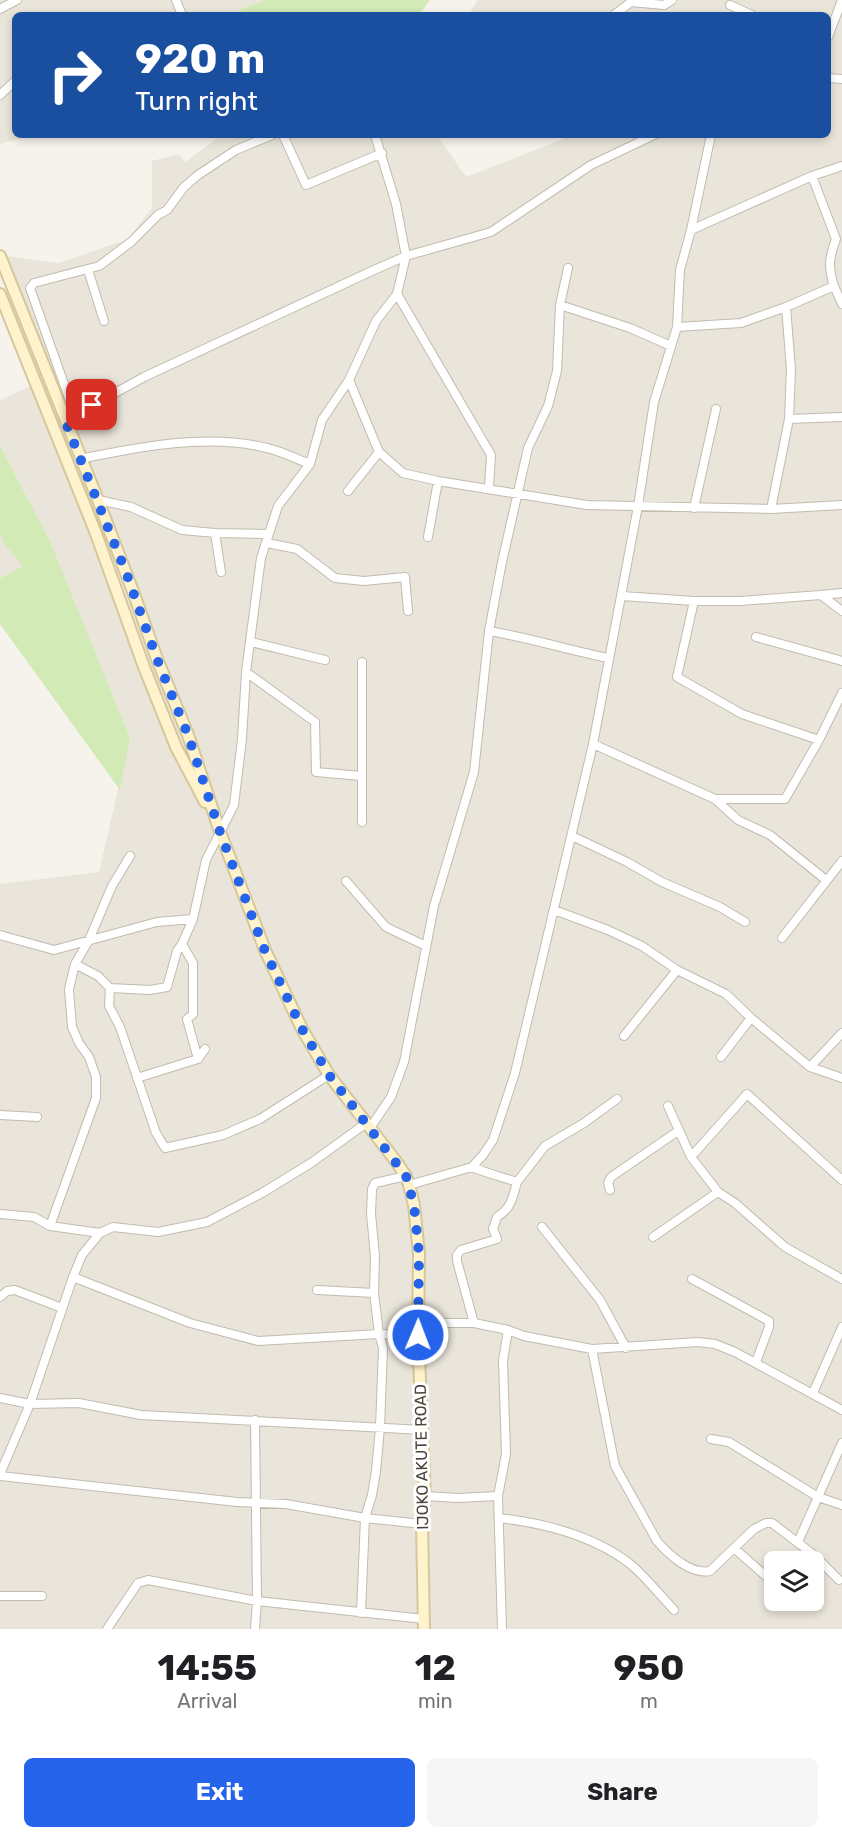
<!DOCTYPE html>
<style>
body{margin:0;font-family:Rubik,sans-serif;background:#f6f6f6;color:#202124;height:100vh;display:flex;flex-direction:column;font-size:22px;white-space:nowrap}
*{box-sizing:border-box;margin:0}
p{font-size:20px;color:#757577}
.icon{flex:none;width:33px;height:33px;fill:none;stroke:currentColor;stroke-width:2;stroke-linecap:round;stroke-linejoin:round}
.map{position:relative;height:1629px;overflow:hidden}
.details{display:flex;flex-direction:column;background:#fff;flex:1}
.details>*{flex:none}
.banner{position:absolute;left:12px;top:12px;width:819px;height:126px;border-radius:9px;box-shadow:0 3px 9px #0003;background:#1a4fa0;color:#fff;overflow:hidden}
.tools{position:absolute;left:764px;top:1551px;display:grid;gap:12px}
.tools a{display:grid;place-items:center;width:60px;height:60px;border-radius:9px;background:#fff;box-shadow:0 3px 9px #0003;font-size:30px}
.pin{position:absolute;display:grid;place-items:center;width:51px;height:51px;color:#fff;margin:-26px;border-radius:12px;box-shadow:0 3px 9px #0006}
.me{position:absolute;width:66px;margin:-33px;rotate:1deg;stroke-linejoin:round;filter:drop-shadow(0 0 4px #0008)}
.turn{display:flex;align-items:center;gap:21px;height:126px;padding:0 24px;font-size:27px}
.turn .icon{width:78px;height:78px;stroke-width:2.5}
.turn b{display:block;font-size:42px;line-height:51px}
.eta{display:flex;justify-content:space-evenly;align-items:center;height:102px;text-align:center}
.eta b{font-size:36px;font-weight:700;line-height:42px}
.button{display:flex;gap:12px;margin-top:auto;padding:12px 24px}
.button a{flex:1;height:69px;border-radius:9px;background:#2563eb;color:#fff;font-size:24px;font-weight:700;line-height:69px;text-align:center}
.button a+a{background:#f6f6f6;color:#202124}
.map>svg:first-child{display:block}
.residential{fill:#eae5da;fill-rule:evenodd}
.green{fill:#d2eab5}
.lines{fill:none;stroke-linecap:round;stroke-linejoin:round}
.minor-casing{stroke:#c2bbae;stroke-width:10}
.secondary-casing{stroke:#d6c79b;stroke-width:14}
.minor{stroke:#fff;stroke-width:8}
.secondary{stroke:#fff3cd;stroke-width:10}
.route{stroke:#2563eb;stroke-width:10;stroke-dasharray:0 18}
.labels{text-anchor:middle;stroke-width:6;stroke-linejoin:round;paint-order:stroke}
.street-label{font-size:16px;fill:#4b4439;stroke:#fff}
</style>
<div class="map">
<svg width="842" height="1629" viewBox="0 0 842 1629">
<rect width="100%" height="100%" fill="#f6f3ec"/>
<!-- residential -->
<path class="residential" d="M0 0H264L239 10 237 15H15V135H32L0 144Z
M478 0H842V1629H0V884L99 872 130 738 50 541 0 446V400L49 378 7 256 59 263 128 239 152 208V161L179 154 185 162 222 135H437L466 177 561 140 569 135H828V15H468ZM774 1562H813V1600H774Z
M0 534 4 544 24 566 0 578Z"/>
<!-- green -->
<path class="green" d="M264 0H430L419 15H237L239 10Z
M0 446 50 541 130 738 120 790 0 624V578L23 566 4 544 0 534Z"/>
<g class="lines">
<defs>
<path id="minor" d="M176 0 182 15
M730 5 752 15
M0 9 17 0
M614 15 631 2 664 5 672 0
M828 37 842 0
M828 78 842 79
M0 95 15 81
M283 135 306 185 382 153
M375 135 396 204 406 256 397 294 491 455 489 488
M812 176 836 239C829 257 828 268 834 286
M691 230 812 176 842 166
M88 270 104 321
M560 305 630 328 671 346
M677 327 741 323 786 307 834 286 842 304
M349 380 379 452 403 473 438 481 587 505 771 509 842 505
M75 415 30 288 34 283 99 266 131 242 158 215 167 210 184 187 198 175 236 150 272 135
M789 419 842 417
M66 423 75 415 144 377 374 270 406 256 491 232 591 165 654 135
M80 459C139 447 207 433 267 448 281 451 296 459 310 464
M348 491 379 452
M98 500 131 507 182 530 215 533 268 534
M694 508 716 409
M771 509 789 419 791 369 786 307
M215 533 221 572
M428 537 438 481
M267 543 297 549 335 578 364 581 405 577 408 611
M821 595 842 593
M622 596 694 601H740L821 595 842 611
M694 601 677 677 742 714 819 740
M489 631C530 638 568 650 608 658
M756 637 842 661
M251 642 325 660
M246 672 315 722 316 772 362 776
M593 744 715 799H785L819 740 842 693
M715 799 738 820 770 835 826 880
M362 822V662
M572 836 627 862 662 882 720 907 745 922
M346 881 386 927 426 946
M554 910 608 930 642 946 677 970 726 994 751 1018 810 1067 842 1078
M0 935 54 950 157 922 193 919 206 860 234 805 242 739 246 672 261 558 278 506 310 464 322 420 349 380 376 321 397 294
M782 938 842 861
M182 944 193 963V1014L187 1019 198 1059
M75 964 98 976 110 988 150 990 167 987 177 951 182 944 193 919
M110 988 109 1006 120 1027 156 1133 165 1148 223 1135 260 1119 329 1075
M624 1036 677 970
M721 1057 751 1018
M810 1067 842 1033
M137 1078 198 1059 205 1049
M668 1106 691 1157 718 1192 735 1203 785 1247 842 1279
M0 1115 37 1117
M370 1128 391 1097 404 1062 434 906 474 772 489 631 502 562 528 448 548 406 557 371 560 305 568 268
M691 1157 747 1094 842 1180
M472 1167C486 1173 502 1177 517 1182L545 1146 584 1123 617 1099
M409 1185 472 1167 483 1155 493 1140 515 1073 593 744 638 506 654 402 677 327 680 270 691 230 711 135
M610 1190 608 1183 611 1177 678 1131
M0 1214 34 1217 50 1226 100 1233
M50 1226 96 1098V1077L89 1057 79 1043 72 1027 69 989 75 964 89 940 112 886 130 856
M542 1227 600 1300 626 1348
M653 1237 718 1192
M73 1277 190 1323 258 1341 379 1334 418 1335
M692 1279 769 1321V1327L756 1362
M317 1290 374 1293
M0 1297 7 1291 15 1290 62 1308
M419 1323H474L508 1330 524 1336 592 1349 698 1342 715 1344 735 1352 842 1410
M474 1323 457 1261V1255L461 1250 497 1239 493 1229 497 1217C511 1209 513 1197 517 1182
M592 1349 615 1466 657 1541C669 1555 691 1575 710 1571L754 1529 766 1523H772L814 1555 839 1580
M813 1393 842 1327
M0 1398 30 1404 79 1403 141 1415 423 1430
M711 1439 729 1442 818 1497 842 1505
M0 1474 30 1404 73 1277 82 1255 100 1233 113 1227 158 1232 207 1222 262 1193 311 1163 365 1124
M0 1476 237 1502 286 1504 365 1518 422 1524
M425 1496 458 1498 498 1496
M499 1518C543 1523 592 1535 629 1563 645 1576 659 1594 674 1610
M798 1542 842 1443
M735 1549 768 1578
M0 1596H42
M361 1613 365 1518 372 1495 376 1471 380 1428 383 1348 379 1334 374 1293 375 1256 371 1214 372 1189 375 1183 406 1176
M107 1629 138 1583 148 1580 257 1601 424 1619
M255 1629 257 1601 255 1420
M502 1629 498 1496 506 1454 503 1361 508 1330"/>
<path id="secondary" d="M0 256 98 500 134 594 157 659 188 735 220 832 265 950 302 1029 329 1075 395 1160 406 1176 409 1185 414 1205 419 1254 418 1335 425 1496 422 1524 424 1629
M0 294 95 531 144 667 176 747 205 802"/>
</defs>
<!-- minor casing -->
<use href="#minor" class="minor-casing"/>
<!-- secondary casing -->
<use href="#secondary" class="secondary-casing"/>
<!-- minor -->
<use href="#minor" class="minor"/>
<!-- secondary -->
<use href="#secondary" class="secondary"/>
</g>
<g class="lines">
<!-- route -->
<path class="route" d="M92 405 75 415 66 423 127 575 157 659 188 735 220 832 265 951 302 1029 329 1075 406 1176 414 1205 419 1254 418 1335"/>
</g>
<g class="labels">
<!-- street labels -->
<g class="street-label">
<text transform="translate(421 1457) rotate(-91)" y="6">IJOKO AKUTE ROAD</text>
</g>
</g>
</svg>
<div class="tools">
<a><svg class="icon" aria-label="layers" viewBox="0 0 24 24"><path d="M12 4l9 5-9 5-9-5zM3 14l9 5 9-5"/></svg></a>
</div>
<div class="pin" style="left:92px;top:405px;background:#d93025"><svg class="icon" aria-label="arrive" viewBox="0 0 24 24"><path d="M6 21V4h12l-3 4 3 4H6"/></svg></div>
<svg class="me" style="left:418px;top:1335px" viewBox="-20 -20 40 40"><circle r="17" fill="#2563eb" stroke="#fff" stroke-width="3"/><path d="M0-11L8 9 0 5-8 9z" fill="#fff"/></svg>
<div class="banner">
<div class="turn"><svg class="icon" aria-label="right" viewBox="0 0 24 24"><path d="M7 20v-9h11M14 6l5 5-5 5"/></svg><div><b>920 m</b>Turn right</div></div>
</div>
</div>
<section class="details">
<div class="eta">
<div><b>14:55</b><p>Arrival</p></div>
<div><b>12</b><p>min</p></div>
<div><b>950</b><p>m</p></div>
</div>
<div class="button"><a>Exit</a><a>Share</a></div>
</section>
